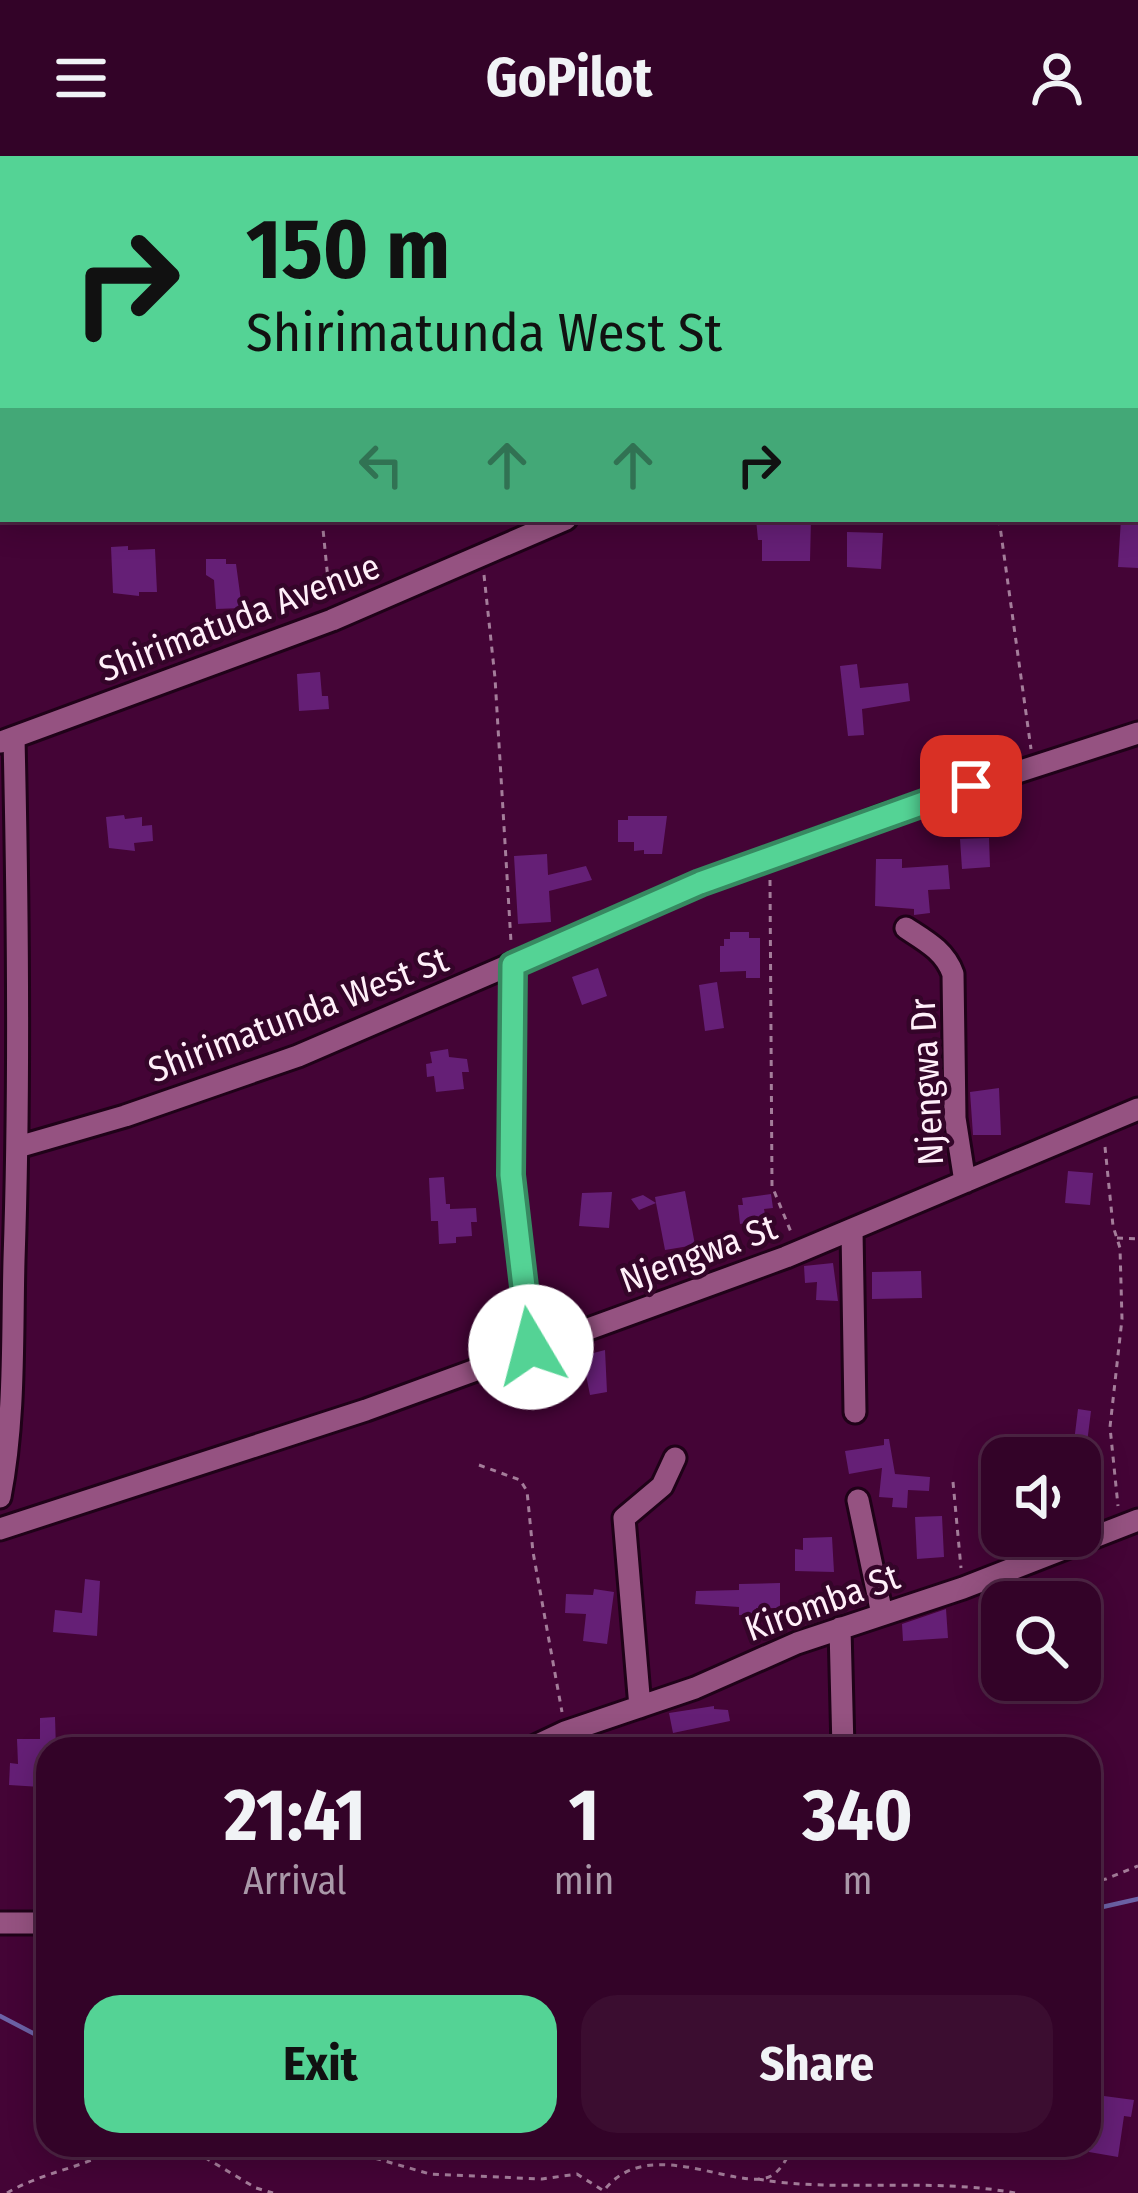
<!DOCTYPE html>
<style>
body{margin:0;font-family:"Fira Sans Condensed",sans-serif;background:#3b0d30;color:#f1f3f6;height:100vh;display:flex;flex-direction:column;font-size:45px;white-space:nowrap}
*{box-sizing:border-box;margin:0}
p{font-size:39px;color:#a998a8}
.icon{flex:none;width:66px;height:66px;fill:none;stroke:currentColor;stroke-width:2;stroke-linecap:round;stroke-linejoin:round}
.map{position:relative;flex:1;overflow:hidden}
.drawer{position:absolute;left:36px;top:1581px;width:1065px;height:420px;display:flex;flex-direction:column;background:#330328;border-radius:36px;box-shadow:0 6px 30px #0003,0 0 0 3px #4e2545}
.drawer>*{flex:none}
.hud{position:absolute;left:0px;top:0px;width:1140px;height:366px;box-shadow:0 6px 30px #0003,0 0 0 3px #4e2545;background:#54d395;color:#111;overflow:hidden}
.buttons{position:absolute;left:981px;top:1281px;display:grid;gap:24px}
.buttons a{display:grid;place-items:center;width:120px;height:120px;border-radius:24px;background:#330328;box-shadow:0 6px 30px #0003,0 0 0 3px #4e2545;font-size:60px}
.pin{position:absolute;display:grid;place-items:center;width:102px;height:102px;color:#fff;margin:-51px;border-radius:24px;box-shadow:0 6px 18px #0006}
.me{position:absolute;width:132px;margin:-66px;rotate:352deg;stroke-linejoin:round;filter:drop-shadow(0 0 9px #0008)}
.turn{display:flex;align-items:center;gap:42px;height:252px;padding:0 48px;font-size:54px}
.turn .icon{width:156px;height:156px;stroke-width:2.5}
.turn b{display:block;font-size:84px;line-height:102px}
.lanes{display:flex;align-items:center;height:114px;padding:0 48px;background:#0003;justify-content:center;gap:60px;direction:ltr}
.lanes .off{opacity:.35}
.eta{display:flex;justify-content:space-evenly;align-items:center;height:204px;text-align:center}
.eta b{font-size:72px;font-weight:700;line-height:84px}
.button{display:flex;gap:24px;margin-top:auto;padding:24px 48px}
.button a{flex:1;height:138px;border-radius:36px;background:#54d395;color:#111;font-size:48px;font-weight:700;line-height:138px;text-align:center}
.button a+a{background:#3b0d30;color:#f1f3f6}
header{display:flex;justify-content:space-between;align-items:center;height:156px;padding:0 48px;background:#330328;font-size:54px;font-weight:700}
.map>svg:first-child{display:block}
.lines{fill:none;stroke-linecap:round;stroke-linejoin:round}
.stream{stroke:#6c62a6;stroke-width:4.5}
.building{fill:#651f76}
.minor-casing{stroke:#1f0218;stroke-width:27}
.path{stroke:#a47d9a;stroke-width:3;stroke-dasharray:6 6;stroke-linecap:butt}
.minor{stroke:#955281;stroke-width:21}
.route-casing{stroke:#378961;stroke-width:30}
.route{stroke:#54d395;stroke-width:21}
.labels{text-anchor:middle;stroke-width:9;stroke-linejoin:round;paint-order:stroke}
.street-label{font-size:36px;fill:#ffeff9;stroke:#340529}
</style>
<header><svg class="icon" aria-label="menu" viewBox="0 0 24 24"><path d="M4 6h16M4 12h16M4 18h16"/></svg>GoPilot<svg class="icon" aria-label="person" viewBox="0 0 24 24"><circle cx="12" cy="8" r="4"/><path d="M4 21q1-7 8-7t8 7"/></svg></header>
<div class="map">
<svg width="1138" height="2037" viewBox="0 0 1138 2037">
<rect width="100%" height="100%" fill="#440436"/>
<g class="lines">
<!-- stream -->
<path class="stream" d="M1089 1754 1138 1743
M0 1860 48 1885"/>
</g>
<!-- building -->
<path class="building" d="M756 363H811L810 405H762V384H758Z
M1121 363H1138V412L1118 411Z
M847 376 883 377 881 413 847 411Z
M128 390V394L155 393 157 436H139V440L113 437 111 391Z
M206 403H226V408H236L242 452 216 453 214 424 206 419Z
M857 508 860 532 908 527 910 545 862 553 864 579 848 580 840 510Z
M320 516 322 540H328L329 553 299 555 297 518Z
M124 659 125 663 142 661V670L152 669 153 685 134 687 135 695 109 692 106 661Z
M628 660H667L662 698H644V694L634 695V686H618V664H628Z
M989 682 990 711 962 713 960 683Z
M547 698 548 719 586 710 592 724 549 735 551 766 518 768 514 700Z
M876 703H902V712L948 709 950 733 928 734 930 757 914 759V753L875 750Z
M730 776H749V782H760V822H746V815L720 816V790H724V783H730Z
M598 812 607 840 582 849 572 821Z
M717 826 724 872 705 875 699 829Z
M448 893 449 901 467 903 469 916H462L464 933 436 936 434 920 427 921 426 908 432 907 430 896Z
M999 932 1001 979H973L970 936Z
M1068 1015 1093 1017 1090 1049 1065 1047Z
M444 1021 446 1048H450V1053L476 1052 477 1066H471L472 1080 456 1081V1087L439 1088 438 1065H431L429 1022Z
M685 1035 695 1089 665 1094 656 1047 639 1054 631 1043 643 1039 656 1047 655 1041Z
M612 1036 609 1072 579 1070 582 1037Z
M771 1038 773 1052 764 1053 766 1064 740 1068 738 1049H743L742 1042Z
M833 1107 838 1145 816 1144 817 1126 805 1127 804 1110Z
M921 1115 922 1142 872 1143V1116Z
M605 1194 607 1236 590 1239 585 1214 577 1216 574 1202Z
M1078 1253 1091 1255 1086 1295H1098L1104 1309H1080V1302H1072Z
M884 1283H889L895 1318 930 1321 929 1335 908 1334 907 1352 892 1351 893 1342 879 1341 882 1312 849 1318 845 1295 884 1289Z
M942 1360 944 1401 917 1403 915 1361Z
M832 1381 834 1416 795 1415V1393L803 1394V1382Z
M85 1423 100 1425 97 1480 53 1476 55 1454 82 1457Z
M780 1427V1452H756L757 1459H739V1451L695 1448 696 1435 739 1434V1428Z
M594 1433 614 1436 607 1488 583 1485 586 1458 565 1457 566 1438 593 1439Z
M946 1453 948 1482 903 1485 902 1468Z
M714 1550V1553L728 1554 730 1565 673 1577 669 1557Z
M55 1561 56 1593H43L41 1631 9 1629 10 1607 18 1608 17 1583H40V1562Z
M1089 1938 1134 1944 1131 1961 1124 1960 1118 2001 1089 1996Z"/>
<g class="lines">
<defs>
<path id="minor" d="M480 3 488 0
M1137 155 1138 154
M0 189 3 188
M1 586 332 464 566 363
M906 772C926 785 945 795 953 818L955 962 965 1026
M513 809 511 1019 531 1191
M18 991 125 960 298 900 700 727 888 658 1138 577
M852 1074 855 1256
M0 1341C15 1264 12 1182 14 1104 20 930 18 757 14 582
M858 1344 882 1458
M0 1373 366 1254 786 1101 1138 953
M840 1472 843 1593
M640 1551 624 1362 662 1330 675 1302
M529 1593 565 1576 695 1532 797 1487 963 1432 1138 1364
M0 1767H48"/>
</defs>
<!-- minor casing -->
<use href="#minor" class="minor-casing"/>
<!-- path -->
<path class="path" d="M79 0 82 3
M429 0 430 3
M671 0 672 3
M810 0V3
M27 3 48 0
M1031 3 1032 0
M0 6 3 5
M1137 310H1138
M322 363 330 444
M999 363 1031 593
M484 419 495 522 511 786
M770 724 772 1030 791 1076
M1105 991 1113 1070 1120 1092 1122 1163 1110 1271 1118 1350
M1117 1082 1138 1083
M479 1309 520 1324 527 1335 533 1396 562 1556
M953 1326 961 1412
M1089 1726 1106 1723 1138 1710
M184 1989 256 2032 273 2037
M329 1989 430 2018 542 2023 577 2018 607 2037
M758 2023C833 2037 931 2021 1015 2037
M606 2032C651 1978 739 2037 771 2020 782 2014 788 2000 793 1989
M7 2037C44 2015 86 2012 122 1989"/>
<!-- minor -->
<use href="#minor" class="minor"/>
</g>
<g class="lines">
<defs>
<path id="route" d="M531 1191 511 1019 513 809 700 727 971 630"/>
</defs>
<!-- route casing -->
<use href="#route" class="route-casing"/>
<!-- route -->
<use href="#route" class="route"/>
</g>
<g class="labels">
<!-- street labels -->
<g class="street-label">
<text transform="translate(239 461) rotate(-21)" y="13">Shirimatuda Avenue</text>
<text transform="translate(298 858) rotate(-21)" y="13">Shirimatunda West St</text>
<text transform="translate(926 926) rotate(-93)" y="13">Njengwa Dr</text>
<text transform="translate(698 1097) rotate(-20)" y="13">Njengwa St</text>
<text transform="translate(822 1446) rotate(-20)" y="13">Kiromba St</text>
</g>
</g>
</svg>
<div class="buttons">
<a><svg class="icon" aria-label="sound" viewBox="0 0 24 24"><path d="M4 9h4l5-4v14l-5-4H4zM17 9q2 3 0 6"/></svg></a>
<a><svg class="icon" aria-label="search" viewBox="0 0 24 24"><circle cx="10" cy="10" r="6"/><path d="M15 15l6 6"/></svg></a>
</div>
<div class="pin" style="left:971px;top:630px;background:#d93025"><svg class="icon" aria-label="arrive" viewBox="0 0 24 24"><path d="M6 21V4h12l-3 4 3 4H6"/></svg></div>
<svg class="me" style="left:531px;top:1191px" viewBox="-20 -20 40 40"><circle r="19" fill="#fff"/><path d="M0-13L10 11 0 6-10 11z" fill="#54d395"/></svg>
<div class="hud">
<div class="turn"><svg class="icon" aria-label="right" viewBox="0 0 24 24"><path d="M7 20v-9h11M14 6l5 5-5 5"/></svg><div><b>150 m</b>Shirimatunda West St</div></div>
<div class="lanes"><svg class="icon off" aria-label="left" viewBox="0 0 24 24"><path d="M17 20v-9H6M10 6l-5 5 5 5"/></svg><svg class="icon off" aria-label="ahead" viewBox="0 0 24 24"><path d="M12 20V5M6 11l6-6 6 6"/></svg><svg class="icon off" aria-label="ahead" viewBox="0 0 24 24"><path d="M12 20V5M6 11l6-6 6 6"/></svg><svg class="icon" aria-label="right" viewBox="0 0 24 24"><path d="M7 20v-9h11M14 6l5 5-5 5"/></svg></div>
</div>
<section class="drawer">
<div class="eta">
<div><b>21:41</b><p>Arrival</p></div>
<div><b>1</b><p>min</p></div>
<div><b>340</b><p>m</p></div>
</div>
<div class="button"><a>Exit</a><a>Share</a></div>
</section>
</div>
